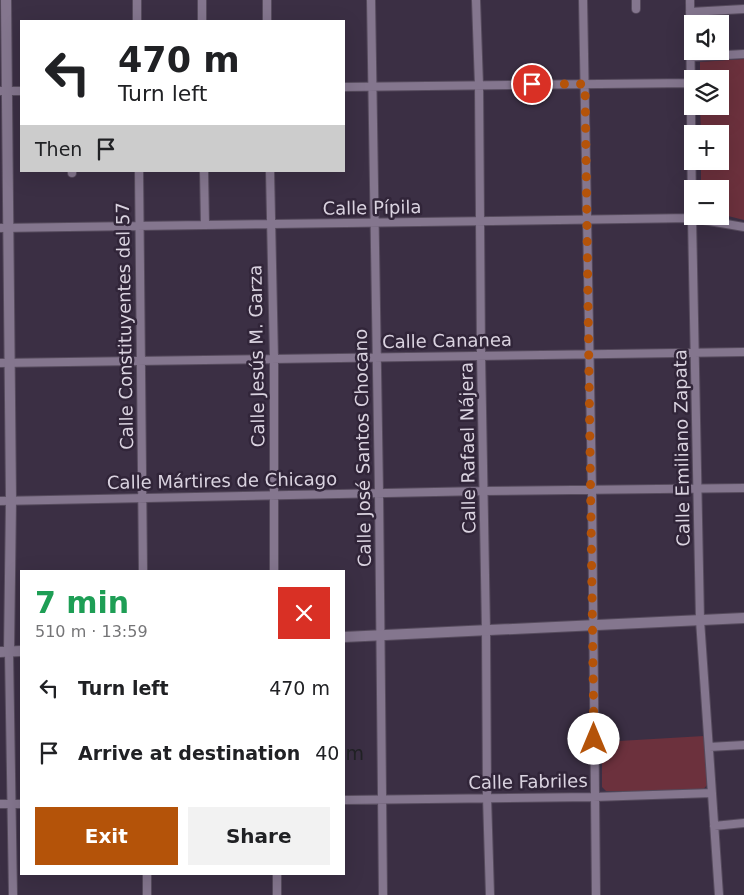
<!DOCTYPE html>
<meta charset="utf-8">
<style>
body{margin:0;font-family:"DejaVu Sans",sans-serif;background:#f2f2f2;color:#202124;height:100vh;display:flex;flex-direction:column;font-size:19px;white-space:nowrap}
*{box-sizing:border-box;margin:0}
p{font-size:16px;color:#757577}
.icon{flex:none;width:28px;height:28px;fill:none;stroke:currentColor;stroke-width:2;stroke-linecap:round;stroke-linejoin:round}
.map{position:relative;flex:1;overflow:hidden}
.side{position:absolute;left:20px;top:570px;width:325px;height:305px;display:flex;flex-direction:column;background:#fff;border-radius:0px;box-shadow:0 5px 20px #0002}
.side>*{flex:none}
.banner{position:absolute;left:20px;top:20px;width:325px;height:152px;border-radius:0px;box-shadow:0 5px 20px #0002;background:#fff;color:#202124;overflow:hidden}
.buttons{position:absolute;left:684px;top:15px;display:grid;gap:10px}
.buttons a{display:grid;place-items:center;width:45px;height:45px;border-radius:0px;background:#fff;box-shadow:0 5px 20px #0002;font-size:25px}
.pin{position:absolute;display:grid;place-items:center;width:42px;height:42px;color:#fff;margin:-21px;border:2px solid #fff;border-radius:50%;box-shadow:0 1px 5px #0007}
.me{position:absolute;width:55px;margin:-28px;rotate:0deg;stroke-linejoin:round;filter:drop-shadow(0 0 4px #0008)}
.turn{display:flex;align-items:center;gap:18px;height:105px;padding:0 15px;font-size:22px}
.turn .icon{width:65px;height:65px;stroke-width:2.5}
.turn b{display:block;font-size:35px;line-height:42px}
.then{display:flex;align-items:center;height:48px;padding:0 15px;background:#0003;gap:10px;font-size:19px}
.round{display:grid;place-items:center;flex:none;width:52px;height:52px;border-radius:0px;background:#f2f2f2}
.head{display:flex;align-items:center;justify-content:space-between;height:85px;padding:0 15px}
h1{font-size:30px;font-weight:600;line-height:38px;color:#1e9e55}
.primary-button{display:flex;gap:10px;margin-top:auto;padding:10px 15px}
.primary-button a{flex:1;height:58px;border-radius:0px;background:#b45309;color:#fff;font-size:20px;font-weight:600;line-height:58px;text-align:center}
.primary-button a+a{background:#f2f2f2;color:#202124}
ul{padding:0;list-style:none}
li{display:flex;align-items:center;gap:15px;height:65px;padding:0 15px}
li div{flex:1}
li b{display:block;font-size:19px}
li em{font-style:normal}
.map>svg:first-child{display:block}
.park{fill:#6c313d}
.lines{fill:none;stroke-linecap:round;stroke-linejoin:round}
.minor-casing{stroke:#564b5d;stroke-width:10}
.tertiary-casing{stroke:#564b5d;stroke-width:12}
.minor{stroke:#84768e;stroke-width:8}
.tertiary{stroke:#84768e;stroke-width:10}
.route{stroke:#b45309;stroke-width:9;stroke-dasharray:0 16.2}
.labels{text-anchor:middle;stroke-width:5;stroke-linejoin:round;paint-order:stroke}
.street-label{font-size:18px;fill:#dad3e0;stroke:#312539}
</style>
<div class="map">
<svg width="744" height="895" viewBox="0 0 744 895">
<rect width="100%" height="100%" fill="#3b2f44"/>
<!-- park -->
<path class="park" d="M744 59V220L720 214V189H701V161H720V134H701L700 106H720V79H700V62Z
M704 736 707 785 702 791H606L602 787V742Z"/>
<g class="lines">
<defs>
<path id="minor" d="M137 0V21
M202 0V21
M267 0V21
M371 0 379 493 383 895
M476 0 479 85 481 355 486 630 487 797 490 895
M583 0 592 491 596 895
M636 0V9
M690 0 692 218 700 620 719 895
M690 12 744 9
M690 57 744 54
M344 87 691 83
M0 91H21
M72 171V173
M139 171 143 571
M204 171 205 225
M270 171 274 359V571
M0 228 692 218 744 227
M0 363 744 352
M0 501 483 491 744 488
M9 652 13 895
M709 747 744 745
M344 800 594 797 712 793
M0 804H21
M714 826 744 823
M147 874V895
M277 874V895"/>
<path id="tertiary" d="M6 0 11 500 9 652
M344 637 744 618
M0 652 21 651"/>
</defs>
<!-- minor casing -->
<use href="#minor" class="minor-casing"/>
<!-- tertiary casing -->
<use href="#tertiary" class="tertiary-casing"/>
<!-- minor -->
<use href="#minor" class="minor"/>
<!-- tertiary -->
<use href="#tertiary" class="tertiary"/>
</g>
<g class="lines">
<!-- route -->
<path class="route" d="M532 84H585L594 739"/>
</g>
<g class="labels">
<!-- street labels -->
<g class="street-label">
<text transform="translate(372 208) rotate(-1)" y="6">Calle Pípila</text>
<text transform="translate(125 326) rotate(-91)" y="6">Calle Constituyentes del 57</text>
<text transform="translate(447 341) rotate(-1)" y="6">Calle Cananea</text>
<text transform="translate(257 356) rotate(-91)" y="6">Calle Jesús M. Garza</text>
<text transform="translate(363 448) rotate(-91)" y="6">Calle José Santos Chocano</text>
<text transform="translate(468 448) rotate(-91)" y="6">Calle Rafael Nájera</text>
<text transform="translate(682 448) rotate(-91)" y="6">Calle Emiliano Zapata</text>
<text transform="translate(222 481) rotate(-1)" y="6">Calle Mártires de Chicago</text>
<text transform="translate(528 782) rotate(-1)" y="6">Calle Fabriles</text>
</g>
</g>
</svg>
<div class="buttons">
<a><svg class="icon" aria-label="sound" viewBox="0 0 24 24"><path d="M4 9h4l5-4v14l-5-4H4zM17 9q2 3 0 6"/></svg></a>
<a><svg class="icon" aria-label="layers" viewBox="0 0 24 24"><path d="M12 4l9 5-9 5-9-5zM3 14l9 5 9-5"/></svg></a>
<a>+</a>
<a>−</a>
</div>
<div class="pin" style="left:532px;top:84px;background:#d93025"><svg class="icon" aria-label="arrive" viewBox="0 0 24 24"><path d="M6 21V4h12l-3 4 3 4H6"/></svg></div>
<svg class="me" style="left:594px;top:739px" viewBox="-20 -20 40 40"><circle r="19" fill="#fff"/><path d="M0-13L10 11 0 6-10 11z" fill="#b45309"/></svg>
<div class="banner">
<div class="turn"><svg class="icon" aria-label="left" viewBox="0 0 24 24"><path d="M17 20v-9H6M10 6l-5 5 5 5"/></svg><div><b>470 m</b>Turn left</div></div>
<div class="then">Then<svg class="icon" aria-label="arrive" viewBox="0 0 24 24"><path d="M6 21V4h12l-3 4 3 4H6"/></svg></div>
</div>
<section class="side">
<div class="head"><div><h1>7 min</h1><p>510 m · 13:59</p></div><a class="round" style="background:#d93025;color:#fff"><svg class="icon" aria-label="close" viewBox="0 0 24 24"><path d="M6 6l12 12M18 6L6 18"/></svg></a></div>
<ul>
<li><svg class="icon" aria-label="left" viewBox="0 0 24 24"><path d="M17 20v-9H6M10 6l-5 5 5 5"/></svg><div><b>Turn left</b></div><em>470 m</em></li>
<li><svg class="icon" aria-label="arrive" viewBox="0 0 24 24"><path d="M6 21V4h12l-3 4 3 4H6"/></svg><div><b>Arrive at destination</b></div><em>40 m</em></li>
</ul>
<div class="primary-button"><a>Exit</a><a>Share</a></div>
</section>
</div>
